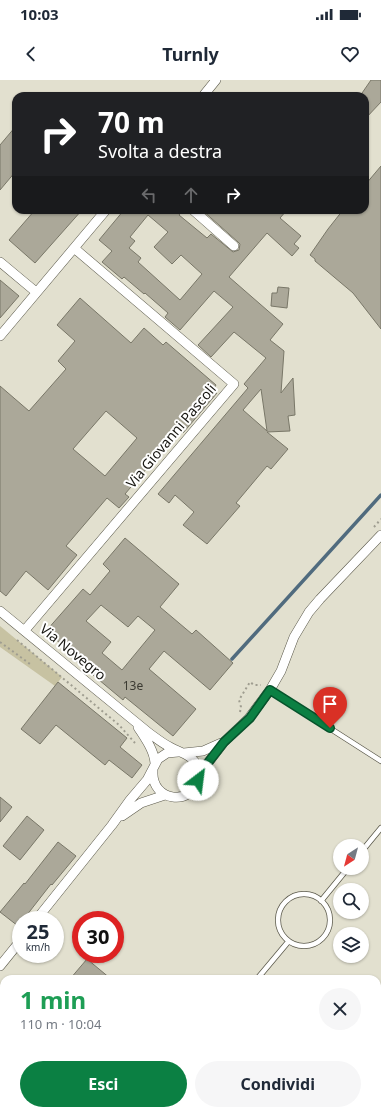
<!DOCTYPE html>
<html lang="it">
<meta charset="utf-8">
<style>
body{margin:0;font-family:"Noto Sans",sans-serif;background:#f6f6f7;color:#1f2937;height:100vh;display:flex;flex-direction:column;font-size:15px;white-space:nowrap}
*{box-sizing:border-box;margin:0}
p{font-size:13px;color:#747a83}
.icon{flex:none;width:22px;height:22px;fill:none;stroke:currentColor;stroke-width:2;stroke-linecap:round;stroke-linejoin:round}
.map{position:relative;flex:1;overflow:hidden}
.panel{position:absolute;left:0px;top:895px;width:381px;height:140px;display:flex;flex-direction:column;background:#fff;border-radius:12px 12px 0 0;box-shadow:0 1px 3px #0004}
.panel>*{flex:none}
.guide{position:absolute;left:12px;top:12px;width:357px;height:122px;border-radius:12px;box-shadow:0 1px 3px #0004;background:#202124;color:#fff;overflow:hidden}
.needle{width:26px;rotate:216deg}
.fabs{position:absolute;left:333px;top:759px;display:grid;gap:8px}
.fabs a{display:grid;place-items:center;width:36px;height:36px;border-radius:50%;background:#fff;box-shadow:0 1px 3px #0004;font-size:20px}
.speed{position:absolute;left:12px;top:831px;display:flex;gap:8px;font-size:20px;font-weight:700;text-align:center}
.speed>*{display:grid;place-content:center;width:52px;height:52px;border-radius:50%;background:#fff;box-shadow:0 1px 3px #0004;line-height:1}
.speed small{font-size:10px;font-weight:400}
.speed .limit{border:6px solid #d22;background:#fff;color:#111}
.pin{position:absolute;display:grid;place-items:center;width:34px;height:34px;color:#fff;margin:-41px -17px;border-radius:50% 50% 50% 0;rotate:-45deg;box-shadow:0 0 4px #0007}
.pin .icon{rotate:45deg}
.me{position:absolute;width:44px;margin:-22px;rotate:30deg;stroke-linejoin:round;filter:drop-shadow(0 0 3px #0008)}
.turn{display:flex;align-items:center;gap:14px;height:84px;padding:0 20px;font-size:18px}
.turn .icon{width:52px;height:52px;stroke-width:2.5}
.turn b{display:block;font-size:28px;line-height:34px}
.lanes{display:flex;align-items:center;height:38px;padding:0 20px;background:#0003;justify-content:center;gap:20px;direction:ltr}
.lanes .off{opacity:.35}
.round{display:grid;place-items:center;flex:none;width:42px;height:42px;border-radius:21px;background:#f6f6f7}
.overview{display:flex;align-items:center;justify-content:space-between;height:68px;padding:0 20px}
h1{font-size:24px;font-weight:700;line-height:30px;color:#1e9e55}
.primary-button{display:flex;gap:8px;margin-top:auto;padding:8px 20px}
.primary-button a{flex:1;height:46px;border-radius:24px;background:#0b8043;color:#fff;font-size:16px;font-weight:700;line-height:46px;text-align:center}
.primary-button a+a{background:#f6f6f7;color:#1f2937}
.status{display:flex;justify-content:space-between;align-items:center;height:28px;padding:0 20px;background:#fff;direction:ltr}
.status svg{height:11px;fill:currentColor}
header{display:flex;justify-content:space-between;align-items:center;height:52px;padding:0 20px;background:#fff;font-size:18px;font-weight:700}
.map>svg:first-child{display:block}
.green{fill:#c7c2a2}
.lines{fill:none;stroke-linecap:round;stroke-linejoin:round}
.stream{stroke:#506b7e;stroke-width:3.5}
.building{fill:#aba899;stroke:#797768;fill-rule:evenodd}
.lane-casing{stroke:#5b594b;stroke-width:6}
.street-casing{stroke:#5b594b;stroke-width:10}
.path{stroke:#9f9d90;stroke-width:2;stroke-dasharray:2 3;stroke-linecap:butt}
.lane{stroke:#fff;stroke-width:4.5}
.street{stroke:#fff;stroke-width:9}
.route-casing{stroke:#07532c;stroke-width:10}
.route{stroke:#0b8043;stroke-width:7}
.labels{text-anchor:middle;stroke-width:4;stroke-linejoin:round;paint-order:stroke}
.number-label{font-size:12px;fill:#3b3a32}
.street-label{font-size:14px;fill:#161510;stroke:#fff}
</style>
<div class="status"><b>10:03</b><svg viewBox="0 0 49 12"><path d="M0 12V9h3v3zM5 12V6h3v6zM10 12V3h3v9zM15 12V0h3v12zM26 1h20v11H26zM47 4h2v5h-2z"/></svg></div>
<header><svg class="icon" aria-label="back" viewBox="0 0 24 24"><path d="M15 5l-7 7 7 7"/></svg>Turnly<svg class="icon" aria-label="heart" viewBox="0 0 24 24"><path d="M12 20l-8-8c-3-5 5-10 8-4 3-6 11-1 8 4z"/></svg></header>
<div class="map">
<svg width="381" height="1035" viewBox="0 0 381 1035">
<rect width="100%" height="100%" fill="#e2e0cf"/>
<!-- green -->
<path class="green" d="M0 546 62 597 55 606 0 567Z"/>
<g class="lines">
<!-- stream -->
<path class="stream" d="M232 579 381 415"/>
</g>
<!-- building -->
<path class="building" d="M371 0H381V22L365 39V16H360Z
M16 46V91L0 110V65Z
M381 86V249L353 213 315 181V179L310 175 328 149 343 130H365V105Z
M35 130H82L35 183 9 160Z
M124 130H183L179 135 207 158 211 154 233 172 239 170 240 164 238 162 202 130H287L280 138 301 156 294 164 299 168 292 176 267 153 229 197 283 244 270 260 284 271 281 313 293 298 295 335 288 336 290 351 267 352 288 369 271 389 267 386 236 423 240 426 207 464 183 445 194 432 175 415 169 423 158 414 248 308 244 304 266 278 234 252 211 277 198 265 233 227 214 211 180 250 165 237 168 233 145 213 144 214 124 197 122 199 102 182 112 171 99 160ZM148 135 168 152 154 167 172 184 181 175 202 194 180 220 138 182 141 178 129 168 135 161 130 157ZM261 309 267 351 243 330Z
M0 200 19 216 0 238Z
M278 207 289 208 287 228 271 226 272 213H277Z
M80 218 131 263 144 248 163 265 166 262 216 305 213 310 217 313 183 353 181 351 166 368 165 367 125 414 129 417 119 428 107 418 66 466 77 475 48 510 26 491 6 516 0 511V306L29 331 66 289 58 281 75 261 57 245ZM106 331 137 358 105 396 73 369Z
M125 458 179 504 160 527 192 554 196 550 233 583 210 610 164 571 149 589 196 629 173 656 125 617 123 620 74 579 76 577 46 551 83 509 90 515 110 491 103 484ZM101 525 128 547 138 536 155 550 122 590 102 573 111 562 86 541Z
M58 602 127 658 120 667 142 685 132 698 109 680 105 685 56 645 40 664 21 649Z
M0 717 12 727 0 742Z
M27 736 44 750 20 780 3 766Z
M58 762 76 776 52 805 51 804 23 840H21V842L18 846 0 832 24 803 25 804Z
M87 879 111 899H70Z"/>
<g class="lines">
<defs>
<path id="lane" d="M270 610 381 681
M362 771 381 748
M278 840a26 26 0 1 1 52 0a26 26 0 1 1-52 0Z
M321 821 348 788
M257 899 288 862
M377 916 381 911
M0 938 4 942
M0 965 4 952
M0 1005 1 993 4 987
M0 1007 3 1020
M13 1031 21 1035
M110 1031 115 1035
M177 1031 182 1035
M74 1035 77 1031
M101 1035 105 1031
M145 1035 148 1031"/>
<path id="street" d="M203 16 216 0
M193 130 234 166
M0 182 36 212
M0 256 106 130
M0 531 149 653C156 658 162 663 170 667 178 672 188 673 194 681 197 685 199 692 198 698 193 727 151 722 153 691
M25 550 234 304 74 168
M138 647C145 658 154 670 155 683
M184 673 203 671 221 663
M198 699 207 684 224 662 249 638 270 610 281 591 294 557 309 532 320 519 381 455
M122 736 141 723 165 715
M36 840 112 745 130 720 147 700 158 679 167 673 178 672
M0 886 21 860"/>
</defs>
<!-- lane casing -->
<use href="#lane" class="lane-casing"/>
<!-- street casing -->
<use href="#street" class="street-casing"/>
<!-- path -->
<path class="path" d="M374 447 381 439
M17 560 119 645 135 663
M0 562 30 584
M240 632 241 627 239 620 250 602 254 605H261
M17 850 21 845"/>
<!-- lane -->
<use href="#lane" class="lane"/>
<!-- street -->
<use href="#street" class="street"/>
</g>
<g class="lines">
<defs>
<path id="route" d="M198 700 207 684 224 662 250 638 270 610 330 648"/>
</defs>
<!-- route casing -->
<use href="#route" class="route-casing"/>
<!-- route -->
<use href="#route" class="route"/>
</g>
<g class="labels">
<!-- number labels -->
<g class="number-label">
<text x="133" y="610">13e</text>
</g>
<!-- street labels -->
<g class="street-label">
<text transform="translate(171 356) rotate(-50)" y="5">Via Giovanni Pascoli</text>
<text transform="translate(73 572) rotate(39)" y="5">Via Novegro</text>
</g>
</g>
</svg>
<div class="fabs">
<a><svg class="needle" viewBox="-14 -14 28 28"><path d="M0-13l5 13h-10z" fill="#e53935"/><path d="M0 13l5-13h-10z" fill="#747a83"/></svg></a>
<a><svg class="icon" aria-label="search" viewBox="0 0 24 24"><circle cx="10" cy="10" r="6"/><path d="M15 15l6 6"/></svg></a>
<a><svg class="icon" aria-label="layers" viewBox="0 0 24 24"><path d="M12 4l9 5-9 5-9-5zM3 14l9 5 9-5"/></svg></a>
</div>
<div class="speed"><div>25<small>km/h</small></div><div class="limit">30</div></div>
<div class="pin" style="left:330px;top:648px;background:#d93025"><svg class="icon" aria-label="arrive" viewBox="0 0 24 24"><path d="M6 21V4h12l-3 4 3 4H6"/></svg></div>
<svg class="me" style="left:198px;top:700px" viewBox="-20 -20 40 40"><circle r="19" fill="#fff"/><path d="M0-13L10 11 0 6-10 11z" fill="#0b8043"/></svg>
<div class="guide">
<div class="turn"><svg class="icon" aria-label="right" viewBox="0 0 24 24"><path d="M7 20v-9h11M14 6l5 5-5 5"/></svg><div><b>70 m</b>Svolta a destra</div></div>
<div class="lanes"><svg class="icon off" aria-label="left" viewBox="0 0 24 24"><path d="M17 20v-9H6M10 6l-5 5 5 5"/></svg><svg class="icon off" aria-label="ahead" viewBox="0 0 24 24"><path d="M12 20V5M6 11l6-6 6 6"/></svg><svg class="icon" aria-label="right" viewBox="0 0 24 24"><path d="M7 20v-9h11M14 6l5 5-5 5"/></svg></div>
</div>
<section class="panel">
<div class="overview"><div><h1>1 min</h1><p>110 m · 10:04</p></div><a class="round"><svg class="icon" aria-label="close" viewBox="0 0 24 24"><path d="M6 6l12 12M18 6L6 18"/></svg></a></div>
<div class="primary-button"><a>Esci</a><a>Condividi</a></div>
</section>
</div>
